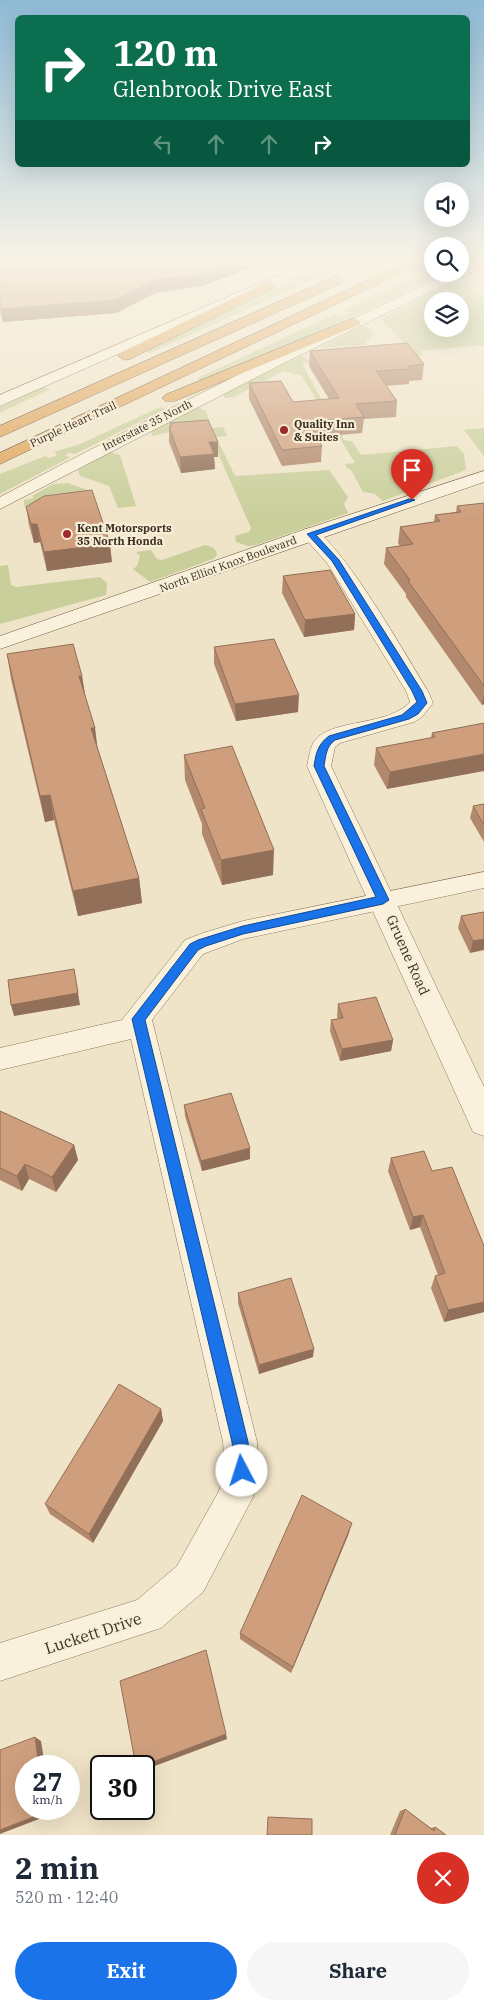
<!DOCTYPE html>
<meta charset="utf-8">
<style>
body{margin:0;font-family:"IBM Plex Serif",serif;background:#f6f6f7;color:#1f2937;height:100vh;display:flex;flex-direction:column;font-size:19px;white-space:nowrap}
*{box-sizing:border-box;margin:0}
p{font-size:16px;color:#747a83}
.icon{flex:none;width:28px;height:28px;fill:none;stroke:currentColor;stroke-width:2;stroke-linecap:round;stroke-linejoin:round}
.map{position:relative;height:1835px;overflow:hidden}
.sheet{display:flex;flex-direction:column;background:#fff;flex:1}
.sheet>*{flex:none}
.guide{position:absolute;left:15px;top:15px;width:455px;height:152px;border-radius:8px;box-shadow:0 5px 20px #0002;background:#0b6e4f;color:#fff;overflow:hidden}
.fabs{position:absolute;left:424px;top:182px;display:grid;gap:10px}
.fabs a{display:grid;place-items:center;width:45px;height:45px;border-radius:50%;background:#fff;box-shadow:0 5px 20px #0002;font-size:25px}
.speed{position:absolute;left:15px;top:1755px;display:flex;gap:10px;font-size:25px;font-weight:700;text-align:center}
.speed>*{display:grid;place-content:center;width:65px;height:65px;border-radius:50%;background:#fff;box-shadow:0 5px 20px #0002;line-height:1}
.speed small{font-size:12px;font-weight:400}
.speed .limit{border:2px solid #111;border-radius:8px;background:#fff;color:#111}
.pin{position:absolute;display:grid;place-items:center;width:42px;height:42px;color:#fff;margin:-51px -21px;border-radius:50% 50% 50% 0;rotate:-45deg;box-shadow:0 0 5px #0007}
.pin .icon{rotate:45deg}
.me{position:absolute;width:55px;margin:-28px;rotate:355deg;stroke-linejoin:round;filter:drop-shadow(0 0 4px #0008)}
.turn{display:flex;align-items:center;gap:18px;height:105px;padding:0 15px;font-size:22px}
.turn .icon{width:65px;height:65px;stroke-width:2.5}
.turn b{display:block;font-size:35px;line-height:42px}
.lanes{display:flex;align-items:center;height:48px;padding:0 15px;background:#0003;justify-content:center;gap:25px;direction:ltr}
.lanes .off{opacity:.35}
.round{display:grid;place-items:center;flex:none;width:52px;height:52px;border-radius:26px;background:#f6f6f7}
.headline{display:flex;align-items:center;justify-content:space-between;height:85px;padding:0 15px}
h1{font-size:30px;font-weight:700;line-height:38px}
.action{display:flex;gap:10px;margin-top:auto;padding:10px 15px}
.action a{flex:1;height:58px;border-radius:30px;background:#1a73e8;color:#fff;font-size:20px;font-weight:700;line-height:58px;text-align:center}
.action a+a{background:#f6f6f7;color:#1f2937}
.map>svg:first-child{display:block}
.green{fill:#c9cf9b;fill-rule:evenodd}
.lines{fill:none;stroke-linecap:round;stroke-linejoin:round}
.minor-casing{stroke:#8d765c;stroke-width:1}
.tertiary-casing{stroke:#8d765c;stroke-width:1}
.secondary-casing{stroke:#6f573f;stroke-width:1}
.motorway-casing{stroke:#5b4430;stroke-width:1}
.minor{fill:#faf1dc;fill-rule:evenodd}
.tertiary{fill:#faf1dc;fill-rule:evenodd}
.secondary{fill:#faf1dc;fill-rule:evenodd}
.motorway{fill:#e0a458;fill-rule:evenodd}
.wall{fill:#b2896c}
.shaded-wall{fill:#916f58}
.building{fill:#cf9f7d;stroke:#916f58}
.route{fill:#1a73e8;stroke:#114b97}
.poi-dot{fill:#9e2a2b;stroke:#f7eed8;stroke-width:2}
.labels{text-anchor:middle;stroke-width:4.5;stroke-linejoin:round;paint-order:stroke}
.far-street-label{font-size:11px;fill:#3d2e20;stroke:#f7eed8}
.far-poi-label{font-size:11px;font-weight:bold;fill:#3d2e20;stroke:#f7eed8;text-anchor:start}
.street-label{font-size:14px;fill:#3d2e20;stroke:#f7eed8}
.near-street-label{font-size:16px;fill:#3d2e20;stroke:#f7eed8}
</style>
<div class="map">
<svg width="484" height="1835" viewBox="0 0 484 1835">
<rect width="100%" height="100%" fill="#f0e4c8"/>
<!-- green -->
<path class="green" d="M332 262H352L150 353 144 351Z
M432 268V274H446L290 344H285L281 347 284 348 201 381 198 378 335 314 343 316 349 313 343 311Z
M454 281 468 283 484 299V345L420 351 423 356H416L381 319ZM432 301H460V329H432Z
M362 326 372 330 373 335 364 345 319 348Z
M300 356 314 362 302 364 344 440 352 441 361 455 457 446 464 454 466 470 383 501 375 494 363 492 351 470 346 467 345 464 355 463 302 376 283 371 234 397 224 398V393Z
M42 387 50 389 0 413V407Z
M160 407 166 409 75 454 69 453 65 456 71 457 0 494V474L45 456 50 458 57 455 54 452 80 444Z
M198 407 206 411 212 428 223 427 227 436 216 437 235 476 329 470 348 497 344 504 348 513 256 545 248 546 236 542 235 536 249 532 251 528 210 435 175 431 152 436 151 431Z
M484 428V456L464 430Z
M110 452 120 455 136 506 118 508 109 486 80 476 78 470Z
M68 483 91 491 52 494 26 507 24 506V500L34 498 32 496 53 484Z
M205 545C211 546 216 548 217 555L213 559 150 582 133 569 137 566 140 556 136 552 151 550 157 559 162 560Z
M8 565 11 585 16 587 100 577 107 583 106 595 0 624V566Z"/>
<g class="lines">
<defs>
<path id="minor" d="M484 872V888L243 939 203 954 152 1020 257 1442 259 1471 253 1497 203 1592 161 1628 0 1681V1643L137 1600 177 1566 219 1491 225 1471 223 1442 131 1039 0 1070V1048L122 1020 185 940 203 933 243 921Z"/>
<path id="tertiary" d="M310 528C339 536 409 661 428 691L433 703 422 717 414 722 340 743 335 747 331 766 484 1087V1136L473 1132 307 766C309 758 310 747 315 740 332 719 389 726 410 702L406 691 327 563 301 534 303 530Z"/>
<path id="secondary" d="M309 262H327L0 406V395Z
M472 262H484V266L290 360 0 509V497C148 419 297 343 449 274H460V268Z
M484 471V482L0 649V636L303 530Z"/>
<path id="motorway" d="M407 262H424L0 464V453Z
M337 276 343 280 342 283 0 437V426Z
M269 281 275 285 274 288 130 359 125 360 118 356 120 353Z
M354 318 361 322 359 325 175 401H165L162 398 165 395Z"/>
</defs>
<!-- minor casing -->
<use href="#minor" class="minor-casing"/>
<!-- tertiary casing -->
<use href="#tertiary" class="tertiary-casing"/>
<!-- secondary casing -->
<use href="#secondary" class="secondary-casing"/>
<!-- motorway casing -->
<use href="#motorway" class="motorway-casing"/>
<!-- minor -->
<use href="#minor" class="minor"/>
<!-- tertiary -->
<use href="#tertiary" class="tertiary"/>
<!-- secondary -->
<use href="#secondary" class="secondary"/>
<!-- motorway -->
<use href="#motorway" class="motorway"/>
</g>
<!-- wall -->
<path class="wall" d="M0 262 248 269 202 286 155 293 116 313 3 322 0 312Z
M310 351 424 364 422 380 409 381V384L386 386 397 401 396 417 364 419 362 433 316 437 322 446 321 462 282 466 249 399V383L293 402 329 399 309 366Z
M170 423 218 457H214L215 469 181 473 169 442V427H170Z
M484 503V704L482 705 406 597V594L384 564 386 548 400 546 398 543 400 527 434 522 435 515 456 512 457 506Z
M26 507 112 562 47 571 40 542 34 543 29 525Z
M283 576 355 614 354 630 304 637 282 593Z
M214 647 298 712 236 721 214 664Z
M7 654 82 676 85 695 95 728 97 746 139 878 142 903 78 916 54 820 45 822 11 679Z
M484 723 387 789 374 765 376 748 431 738 432 733Z
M184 755 273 875 222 885 202 834V824L185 780Z
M484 804V842L470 818 473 806Z
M484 912 470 953 458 928 461 916Z
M338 1004 393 1040 391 1051 340 1061 330 1031 331 1020 338 1019 337 1016Z
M184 1105 250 1159 202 1171 185 1116Z
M0 1111 74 1145 78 1160 56 1192 29 1179 22 1191 0 1180Z
M391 1158 432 1171 484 1246V1312L444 1322 431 1288 435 1276 438 1275 420 1227 410 1230 388 1171Z
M238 1293 313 1357 259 1374 238 1303Z
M161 1409 163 1421 93 1543 50 1514 45 1504Z
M349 1533 291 1673 240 1639V1633Z
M405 1809 431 1828 435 1827 446 1835H390L400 1811Z"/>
<!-- shaded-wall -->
<path class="shaded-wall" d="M232 262H249L248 269 202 286 155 293 116 313 3 322 1 309 154 280Z
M209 442H218V457H214L215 469 181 473 180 457Z
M31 524H37L40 542 34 543Z
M110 544 112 562 47 571 44 552Z
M355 614 354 630 304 637 305 620Z
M79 676H82L86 701Z
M484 693V704L482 705Z
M299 695 298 712 236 721 235 704Z
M91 728H95L98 753Z
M484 754V771L387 789 390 772Z
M50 795 54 820 45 822 40 796Z
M274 850 273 875 222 885 221 860Z
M139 878 142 903 78 916 73 891Z
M484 939V950L470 953 473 941Z
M74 969 80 1005 14 1016 11 1005Z
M393 1040 391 1051 340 1061 342 1049Z
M74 1145 78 1160 56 1192 52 1177Z
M250 1148V1159L202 1171 201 1161Z
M25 1164 29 1179 22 1191 17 1176Z
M423 1215 420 1227 410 1230 413 1217Z
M484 1302V1312L444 1322 448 1310Z
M314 1349 313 1357 259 1374V1365Z
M161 1409 163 1421 93 1543 89 1534Z
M352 1523 349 1533 291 1673 293 1667Z
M226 1734 227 1739 144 1770V1766H142Z
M35 1737 41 1741 45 1766H39Z
M45 1809H51L52 1814 0 1834V1830Z"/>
<!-- building -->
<path class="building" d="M0 262H232L202 274 154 280 115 300 1 309 0 305Z
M407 343 424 364 408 366 410 369 376 371 397 401 356 404 364 417 308 421 322 446 282 450 249 383 281 381 293 402 339 398 310 351Z
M208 420 218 442H209L214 454 180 457 169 427H171L170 423Z
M92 490 110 544 44 552 37 524H31L26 507 44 496Z
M484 503V686L408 581 410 580 386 548 413 544 400 527 440 521 435 515 461 512 457 506Z
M330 570 355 614 305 620 283 576Z
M274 639 299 695 235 704 214 647Z
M73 644 82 676H79L95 728H91L139 878 73 891 50 795 40 796 7 654Z
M484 723V754L390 772 376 748 435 737 432 733Z
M232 746 274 850 221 860 201 809 205 808 184 755Z
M484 804V825L473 806Z
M484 912V939L473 941 461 916Z
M74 969 78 993 11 1005 8 980Z
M376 997 393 1040 342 1049 331 1020 343 1018 338 1004Z
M231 1093 250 1148 201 1161 184 1105Z
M0 1111 74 1145 52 1177 25 1164 17 1176 0 1168Z
M424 1151 432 1171 452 1167 484 1246V1302L448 1310 435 1276 445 1273 423 1215 413 1217 391 1158Z
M291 1278 314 1349 259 1365 238 1293Z
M119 1384 161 1409 89 1534 45 1504Z
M302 1495 352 1523 293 1667 240 1633Z
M206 1650 226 1734 142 1766H136L120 1681Z
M35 1737 39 1766H26V1809H45L46 1812 0 1830V1750Z
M405 1809 434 1831 435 1827 446 1835H395Z
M268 1817 312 1819V1835H267Z"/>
<!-- sky -->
<linearGradient id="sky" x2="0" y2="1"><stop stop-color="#8fbad6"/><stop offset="0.5" stop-color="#f8f3e6"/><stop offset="1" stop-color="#f8f3e6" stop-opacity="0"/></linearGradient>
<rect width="484" height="519" fill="url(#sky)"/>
<!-- route -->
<path class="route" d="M409 499 415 500 316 535 339 560 422 691 427 703 418 714 409 719 335 740C326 747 326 755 324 766L389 900 383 904 243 934 206 946 198 950 145 1020 248 1442 250 1471 248 1477 242 1480 236 1477 232 1442 132 1019 190 944 198 940 243 926 376 897 314 766C316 753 318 744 329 736L402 715 417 702 412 691 332 561 307 534Z"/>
<!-- markers -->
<g class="poi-dot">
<circle cx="284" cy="430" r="5"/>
<circle cx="67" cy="534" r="5"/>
</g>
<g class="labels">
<!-- far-street labels -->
<g class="far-street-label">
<text transform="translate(73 424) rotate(-25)" y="4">Purple Heart Trail</text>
<text transform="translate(147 425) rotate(-27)" y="4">Interstate 35 North</text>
<text transform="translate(228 564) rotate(-20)" y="4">North Elliot Knox Boulevard</text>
</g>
<!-- far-poi labels -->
<g class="far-poi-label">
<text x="294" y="428">Quality Inn<tspan x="294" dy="13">&amp; Suites</tspan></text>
<text x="77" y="532">Kent Motorsports<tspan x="77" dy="13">35 North Honda</tspan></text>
</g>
<!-- street labels -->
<g class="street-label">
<text transform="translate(408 955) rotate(66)" y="5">Gruene Road</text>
</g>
<!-- near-street labels -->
<g class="near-street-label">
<text transform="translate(93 1633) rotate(-18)" y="6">Luckett Drive</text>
</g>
</g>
</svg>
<div class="fabs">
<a><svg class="icon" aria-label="sound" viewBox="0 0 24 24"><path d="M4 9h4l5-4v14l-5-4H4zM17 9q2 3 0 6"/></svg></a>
<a><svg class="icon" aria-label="search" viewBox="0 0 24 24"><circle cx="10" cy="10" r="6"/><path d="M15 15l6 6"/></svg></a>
<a><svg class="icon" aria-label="layers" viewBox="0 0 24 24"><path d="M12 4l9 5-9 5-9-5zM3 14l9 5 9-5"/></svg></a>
</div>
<div class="speed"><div>27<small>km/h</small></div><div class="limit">30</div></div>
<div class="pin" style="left:412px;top:500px;background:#d93025"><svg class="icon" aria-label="arrive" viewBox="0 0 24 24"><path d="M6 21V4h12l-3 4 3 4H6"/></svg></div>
<svg class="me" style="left:242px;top:1471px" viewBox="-20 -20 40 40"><circle r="19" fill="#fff"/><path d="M0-13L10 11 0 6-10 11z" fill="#1a73e8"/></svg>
<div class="guide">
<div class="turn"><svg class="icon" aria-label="right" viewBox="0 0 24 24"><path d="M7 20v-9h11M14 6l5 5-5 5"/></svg><div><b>120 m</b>Glenbrook Drive East</div></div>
<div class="lanes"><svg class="icon off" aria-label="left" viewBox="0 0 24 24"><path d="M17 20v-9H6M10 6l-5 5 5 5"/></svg><svg class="icon off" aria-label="ahead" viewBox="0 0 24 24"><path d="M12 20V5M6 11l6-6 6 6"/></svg><svg class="icon off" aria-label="ahead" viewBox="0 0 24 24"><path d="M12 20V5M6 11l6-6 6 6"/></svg><svg class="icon" aria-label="right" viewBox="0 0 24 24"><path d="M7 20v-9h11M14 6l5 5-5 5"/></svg></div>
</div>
</div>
<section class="sheet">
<div class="headline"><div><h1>2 min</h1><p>520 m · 12:40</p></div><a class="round" style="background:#d93025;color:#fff"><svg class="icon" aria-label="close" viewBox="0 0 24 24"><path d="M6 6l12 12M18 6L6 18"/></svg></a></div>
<div class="action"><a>Exit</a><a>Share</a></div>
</section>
